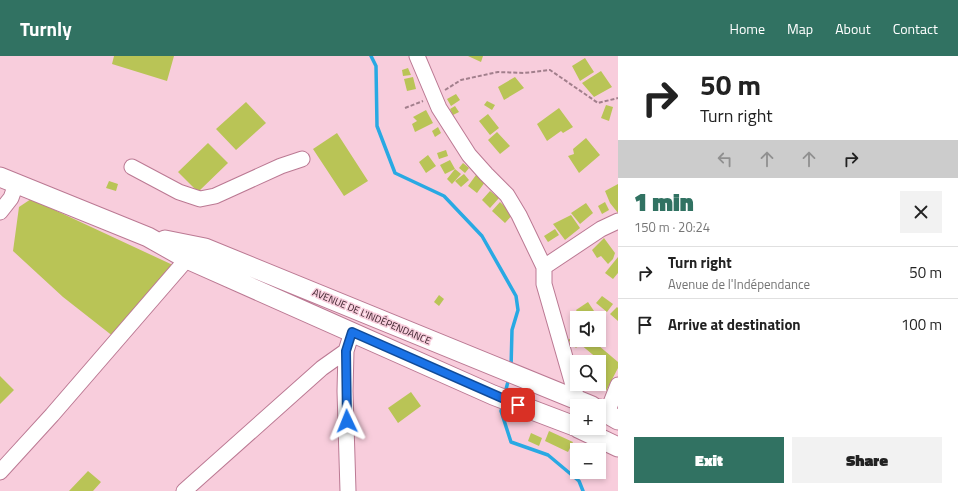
<!DOCTYPE html>
<meta charset="utf-8">
<style>
body{margin:0;font-family:"Titillium Web",sans-serif;background:#f2f2f2;color:#222;height:100vh;display:flex;flex-direction:column;font-size:15px;white-space:nowrap}
*{box-sizing:border-box;margin:0}
p{font-size:13px;color:#767676}
.icon{flex:none;width:22px;height:22px;fill:none;stroke:currentColor;stroke-width:2;stroke-linecap:round;stroke-linejoin:round}
.map{position:relative;flex:1;overflow:hidden}
.sheet{display:flex;flex-direction:column;background:#fff;width:340px}
.sheet>*{flex:none}
.top-card{background:#fff;color:#222;overflow:hidden}
.tools{position:absolute;left:570px;top:255px;display:grid;gap:8px}
.tools a{display:grid;place-items:center;width:36px;height:36px;border-radius:0px;background:#fff;box-shadow:0 2px 6px #0003;font-size:20px}
.pin{position:absolute;display:grid;place-items:center;width:34px;height:34px;color:#fff;margin:-17px;border-radius:8px;box-shadow:0 2px 6px #0006}
.me{position:absolute;width:44px;margin:-22px;rotate:358deg;stroke-linejoin:round;filter:drop-shadow(0 0 3px #0008)}
.turn{display:flex;align-items:center;gap:14px;height:84px;padding:0 16px;font-size:18px}
.turn .icon{width:52px;height:52px;stroke-width:2.5}
.turn b{display:block;font-size:28px;line-height:34px}
.lanes{display:flex;align-items:center;height:38px;padding:0 16px;background:#0003;justify-content:center;gap:20px;direction:ltr}
.lanes .off{opacity:.35}
.round{display:grid;place-items:center;flex:none;width:42px;height:42px;border-radius:0px;background:#f2f2f2}
.headline{display:flex;align-items:center;justify-content:space-between;height:68px;padding:0 16px}
h1{font-size:24px;font-weight:800;line-height:30px;color:#317262}
.button{display:flex;gap:8px;margin-top:auto;padding:8px 16px}
.button a{flex:1;height:46px;border-radius:0px;background:#317262;color:#fff;font-size:16px;font-weight:800;line-height:46px;text-align:center}
.button a+a{background:#f2f2f2;color:#222}
ul{padding:0;list-style:none}
li{display:flex;align-items:center;gap:12px;height:52px;padding:0 16px;border-top:1px solid #e0e0e0}
li div{flex:1}
li b{display:block;font-size:15px}
li em{font-style:normal}
header{display:flex;align-items:center;gap:24px;box-sizing:border-box;height:56px;padding:0 20px;background:#317262;color:#fff}
header strong{font-size:19px}
nav{display:flex;gap:22px;margin-inline-start:auto;font-size:14px}
main{display:flex;flex:1;min-height:0}
.map>svg:first-child{display:block}
.lines{fill:none;stroke-linecap:round;stroke-linejoin:round}
.stream{stroke:#29a9e3;stroke-width:3.5}
.building{fill:#b9c456}
.minor-casing{stroke:#bb7993;stroke-width:17}
.major-casing{stroke:#bb7993;stroke-width:21}
.path{stroke:#a27f8c;stroke-width:2;stroke-dasharray:4 2;stroke-linecap:butt}
.minor{stroke:#fff;stroke-width:15}
.major{stroke:#fff;stroke-width:19}
.route-casing{stroke:#114b97;stroke-width:10}
.route{stroke:#1a73e8;stroke-width:7}
.labels{text-anchor:middle;stroke-width:3;stroke-linejoin:round;paint-order:stroke}
.street-label{font-size:10px;fill:#3d232d;stroke:#f8cddc}
</style>
<header>
<strong>Turnly</strong>
<nav><a>Home</a><a>Map</a><a>About</a><a>Contact</a></nav>
</header>
<main>
<div class="map">
<svg width="618" height="435" viewBox="0 0 618 435">
<rect width="100%" height="100%" fill="#f8cddc"/>
<g class="lines">
<!-- stream -->
<path class="stream" d="M371 0 376 10 377 70 395 117 444 140 482 180 516 240 518 254 512 274 511 312
M505 337 509 322
M503 349 501 355 511 386 548 399 579 425 583 435"/>
</g>
<!-- building -->
<path class="building" d="M114 0H174L167 25 112 8Z
M468 0H483L481 6Z
M585 2 594 16 580 25 572 10Z
M408 12 411 19 403 20 402 14Z
M601 15 612 31 594 41 582 27Z
M413 21 416 33 407 35 404 23Z
M515 21 524 32 504 44 498 31Z
M456 38 460 44 451 50 447 43Z
M487 45 495 49 492 54 484 49Z
M246 46 266 67 236 94 216 73Z
M606 49 613 51 609 65 601 62Z
M455 50 459 56 453 59 450 53Z
M559 52 573 71 563 77 561 75 547 85 537 68Z
M426 54 433 67 415 76 412 68 417 65 413 61Z
M488 58 499 72 490 79 479 65Z
M438 71 441 77 435 81 432 75Z
M497 76 510 90 500 98 488 84Z
M337 77 368 125 344 140 313 93Z
M586 82 600 99 579 117 568 100 574 98 573 93Z
M208 87 228 107 198 136 178 116Z
M446 94 448 100 439 103 437 97Z
M428 99 436 110 426 117 419 106Z
M450 104 455 113 445 118 440 109Z
M463 107 469 112 465 117 459 112Z
M455 113 461 118 452 128 447 123Z
M464 118 469 124 461 131 455 125Z
M476 119 485 126 477 137 468 130Z
M109 125 118 128 116 135 106 132Z
M618 128V157L610 147 605 135Z
M490 135 499 142 490 152 482 144Z
M31 143 175 210 114 281 63 241 13 195 19 151Z
M500 146 513 158 505 167 492 155Z
M605 146 609 154 602 158 598 150Z
M586 147 593 157 580 168 571 157Z
M571 159 580 172 565 184 553 168Z
M555 173 559 179 548 186 544 180Z
M604 182 615 197 613 203 608 208 601 200 597 202 592 194Z
M618 201V217L613 223 605 217Z
M439 239 444 243 439 250 434 246Z
M602 240 613 248 607 256 596 247Z
M588 246 594 255 581 262 576 254Z
M617 251 618 252V265L610 258Z
M577 278V284H592L618 306V312L606 335 594 328H599V315L604 308 580 288 576 292 568 284Z
M0 320 14 334 0 348Z
M411 336 421 350 398 367 388 352Z
M549 375 573 386 568 396 545 385Z
M531 377 542 382 539 390 528 385Z
M573 390 585 394H577V398L572 396Z
M88 415 101 426 93 435H69Z"/>
<g class="lines">
<defs>
<path id="minor" d="M417 0 439 52 469 99 486 118 507 139 519 159 544 211V228L577 343
M132 111 179 136 200 143 215 140 281 110 302 103
M0 156 11 142 16 128
M544 211 601 173 618 165
M346 295 345 335 348 435
M607 357 618 329
M0 416 52 359 187 203
M184 435 322 312 346 295 352 276"/>
<path id="major" d="M0 121 148 181 187 203 493 339 577 371
M165 184 205 192 592 350
M599 353 618 364
M578 372 618 391"/>
</defs>
<!-- minor casing -->
<use href="#minor" class="minor-casing"/>
<!-- major casing -->
<use href="#major" class="major-casing"/>
<!-- path -->
<path class="path" d="M445 34 461 24 498 16 524 17 550 14 598 47 618 42
M405 52 423 45"/>
<!-- minor -->
<use href="#minor" class="minor"/>
<!-- major -->
<use href="#major" class="major"/>
</g>
<g class="lines">
<defs>
<path id="route" d="M347 365 346 295 352 276 518 349"/>
</defs>
<!-- route casing -->
<use href="#route" class="route-casing"/>
<!-- route -->
<use href="#route" class="route"/>
</g>
<g class="labels">
<!-- street labels -->
<g class="street-label">
<text transform="translate(372 260) rotate(23)" y="4">AVENUE DE L'INDÉPENDANCE</text>
</g>
</g>
</svg>
<div class="tools">
<a><svg class="icon" aria-label="sound" viewBox="0 0 24 24"><path d="M4 9h4l5-4v14l-5-4H4zM17 9q2 3 0 6"/></svg></a>
<a><svg class="icon" aria-label="search" viewBox="0 0 24 24"><circle cx="10" cy="10" r="6"/><path d="M15 15l6 6"/></svg></a>
<a>+</a>
<a>−</a>
</div>
<div class="pin" style="left:518px;top:349px;background:#d93025"><svg class="icon" aria-label="arrive" viewBox="0 0 24 24"><path d="M6 21V4h12l-3 4 3 4H6"/></svg></div>
<svg class="me" style="left:347px;top:365px" viewBox="-20 -20 40 40"><path d="M0-17L14 15 0 8-14 15z" fill="#1a73e8" stroke="#fff" stroke-width="4"/></svg>
</div>
<section class="sheet">
<div class="top-card">
<div class="turn"><svg class="icon" aria-label="right" viewBox="0 0 24 24"><path d="M7 20v-9h11M14 6l5 5-5 5"/></svg><div><b>50 m</b>Turn right</div></div>
<div class="lanes"><svg class="icon off" aria-label="left" viewBox="0 0 24 24"><path d="M17 20v-9H6M10 6l-5 5 5 5"/></svg><svg class="icon off" aria-label="ahead" viewBox="0 0 24 24"><path d="M12 20V5M6 11l6-6 6 6"/></svg><svg class="icon off" aria-label="ahead" viewBox="0 0 24 24"><path d="M12 20V5M6 11l6-6 6 6"/></svg><svg class="icon" aria-label="right" viewBox="0 0 24 24"><path d="M7 20v-9h11M14 6l5 5-5 5"/></svg></div>
</div>
<div class="headline"><div><h1>1 min</h1><p>150 m · 20:24</p></div><a class="round"><svg class="icon" aria-label="close" viewBox="0 0 24 24"><path d="M6 6l12 12M18 6L6 18"/></svg></a></div>
<ul>
<li><svg class="icon" aria-label="right" viewBox="0 0 24 24"><path d="M7 20v-9h11M14 6l5 5-5 5"/></svg><div><b>Turn right</b><p>Avenue de l'Indépendance</p></div><em>50 m</em></li>
<li><svg class="icon" aria-label="arrive" viewBox="0 0 24 24"><path d="M6 21V4h12l-3 4 3 4H6"/></svg><div><b>Arrive at destination</b></div><em>100 m</em></li>
</ul>
<div class="button"><a>Exit</a><a>Share</a></div>
</section>
</main>
